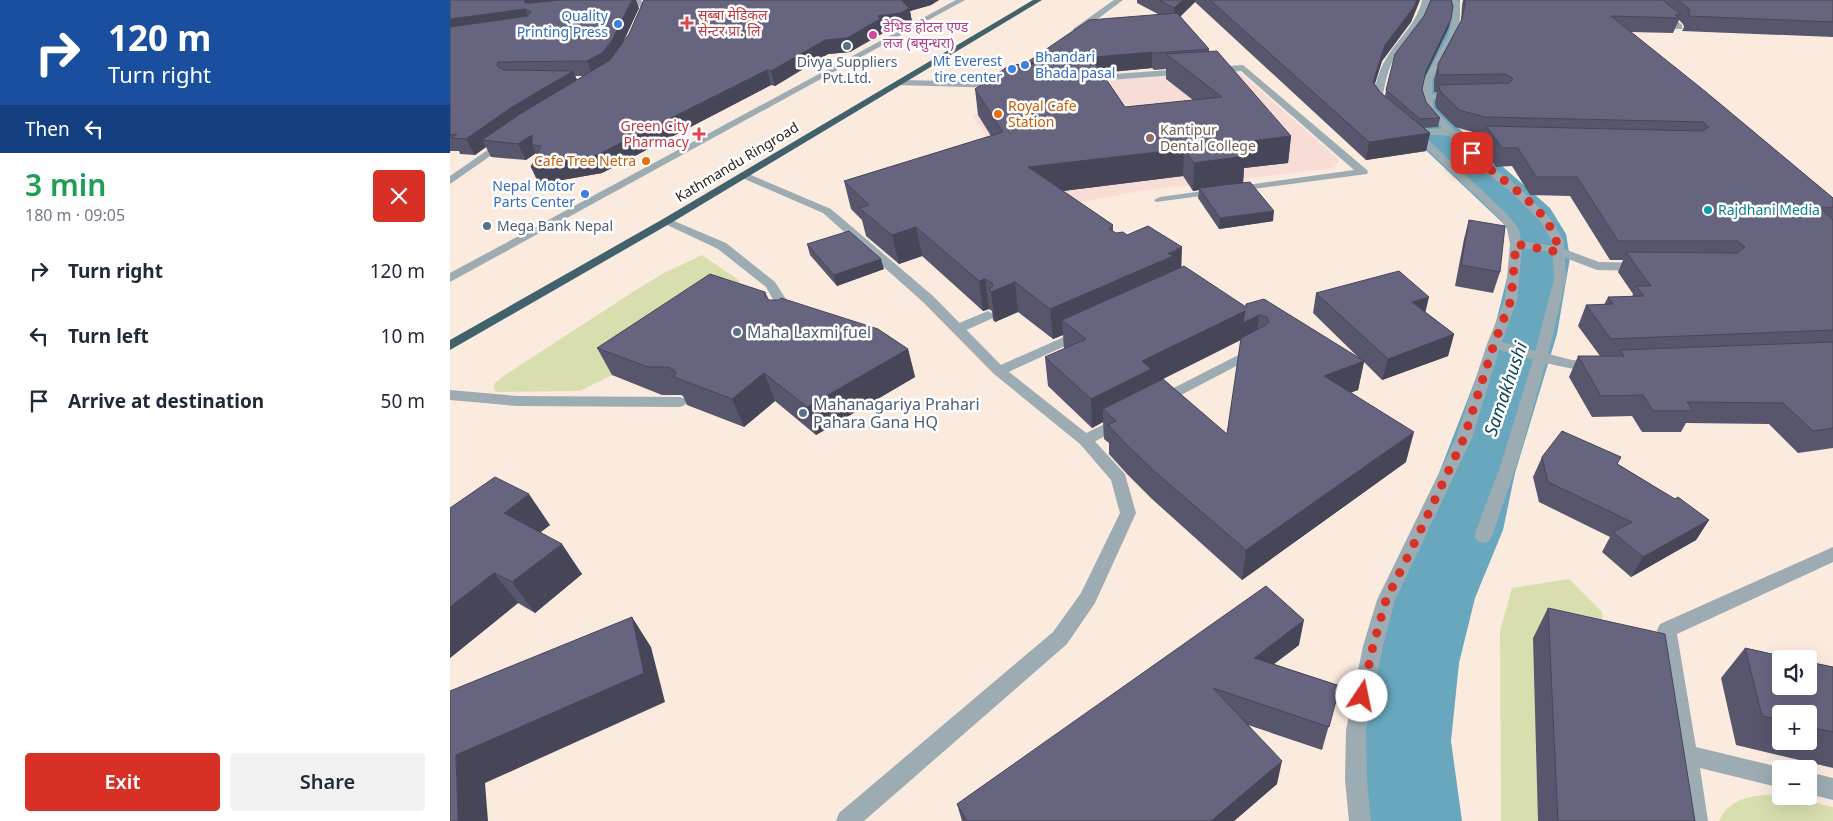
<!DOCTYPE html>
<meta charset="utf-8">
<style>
body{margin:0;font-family:"Noto Sans","Noto Sans Devanagari",sans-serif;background:#f2f2f3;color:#1f2937;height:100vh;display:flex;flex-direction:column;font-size:19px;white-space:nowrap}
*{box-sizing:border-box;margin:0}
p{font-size:16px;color:#747a83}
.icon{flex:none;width:28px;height:28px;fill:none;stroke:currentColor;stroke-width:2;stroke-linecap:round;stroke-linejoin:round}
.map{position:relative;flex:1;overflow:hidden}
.details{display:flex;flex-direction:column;background:#fff;width:450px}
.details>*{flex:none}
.top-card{background:#1a4fa0;color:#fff;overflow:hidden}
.tools{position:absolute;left:1322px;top:650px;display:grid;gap:10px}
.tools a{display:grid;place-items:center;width:45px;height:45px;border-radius:5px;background:#fff;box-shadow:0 5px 20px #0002;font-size:25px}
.pin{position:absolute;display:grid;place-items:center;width:42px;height:42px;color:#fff;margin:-21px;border-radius:10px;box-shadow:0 2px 8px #0006}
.me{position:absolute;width:55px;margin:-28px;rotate:11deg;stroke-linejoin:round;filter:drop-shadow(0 0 4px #0008)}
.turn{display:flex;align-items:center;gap:18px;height:105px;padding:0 25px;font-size:22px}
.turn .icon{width:65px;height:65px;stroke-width:2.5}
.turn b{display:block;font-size:35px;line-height:42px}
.then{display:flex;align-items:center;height:48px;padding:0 25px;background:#0003;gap:10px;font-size:19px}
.round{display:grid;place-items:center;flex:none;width:52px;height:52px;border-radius:5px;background:#f2f2f3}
.overview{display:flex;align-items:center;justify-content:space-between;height:85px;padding:0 25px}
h1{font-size:30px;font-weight:600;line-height:38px;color:#1e9e55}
.action{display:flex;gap:10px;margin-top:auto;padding:10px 25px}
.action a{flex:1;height:58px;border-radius:5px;background:#d93025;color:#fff;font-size:20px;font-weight:600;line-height:58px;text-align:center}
.action a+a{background:#f2f2f3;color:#1f2937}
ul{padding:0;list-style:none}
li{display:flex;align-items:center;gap:15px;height:65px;padding:0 25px}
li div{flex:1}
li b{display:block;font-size:19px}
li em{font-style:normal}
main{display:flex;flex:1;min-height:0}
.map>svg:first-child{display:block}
.education{fill:#f7ddd6}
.green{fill:#d9deaf}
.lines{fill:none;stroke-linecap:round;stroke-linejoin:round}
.river{fill:#68a7be;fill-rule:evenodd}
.lane{fill:#9dacb2;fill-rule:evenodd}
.street{fill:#9dacb2;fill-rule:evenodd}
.highway{fill:#41616d;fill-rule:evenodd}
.wall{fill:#58566d;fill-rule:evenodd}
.shaded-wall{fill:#474659}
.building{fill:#66647f;stroke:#474659}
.route{stroke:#d93025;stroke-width:9;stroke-dasharray:0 16.2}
.health-dot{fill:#e0444e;stroke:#fff;stroke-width:2}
.shop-dot{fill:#3f7fe0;stroke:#fff;stroke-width:2}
.hotel-dot{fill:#d1479c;stroke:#fff;stroke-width:2}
.service-dot{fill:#5c6f8a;stroke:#fff;stroke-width:2}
.food-dot{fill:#e8710a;stroke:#fff;stroke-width:2}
.education-dot{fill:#8d6e63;stroke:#fff;stroke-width:2}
.culture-dot{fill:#0f9aa8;stroke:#fff;stroke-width:2}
.labels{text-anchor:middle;stroke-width:5;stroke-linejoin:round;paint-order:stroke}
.far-health-label{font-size:14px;fill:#be3a42;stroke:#fff;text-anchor:start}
.far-shop-label{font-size:14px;fill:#366cbe;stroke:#fff;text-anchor:end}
.far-hotel-label{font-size:14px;fill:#b23c85;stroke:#fff;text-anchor:start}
.far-service-label{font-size:14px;fill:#4e5e75;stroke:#fff}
.far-food-label{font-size:14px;fill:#c56008;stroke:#fff;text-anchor:start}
.far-education-label{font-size:14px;fill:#785e54;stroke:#fff;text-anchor:start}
.far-street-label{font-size:14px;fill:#2d221b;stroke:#fff}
.far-culture-label{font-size:14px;fill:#0d838f;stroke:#fff;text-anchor:start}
.service-label{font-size:16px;fill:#4e5e75;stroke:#fff;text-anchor:start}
.water-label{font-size:18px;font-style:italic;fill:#104758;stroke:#fff}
</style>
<main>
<section class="details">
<div class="top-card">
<div class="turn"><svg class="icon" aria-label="right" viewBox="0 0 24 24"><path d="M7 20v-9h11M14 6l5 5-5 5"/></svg><div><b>120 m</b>Turn right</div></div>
<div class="then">Then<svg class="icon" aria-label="left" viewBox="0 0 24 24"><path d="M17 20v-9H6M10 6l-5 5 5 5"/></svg></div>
</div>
<div class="overview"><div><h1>3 min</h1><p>180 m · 09:05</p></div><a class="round" style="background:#d93025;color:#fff"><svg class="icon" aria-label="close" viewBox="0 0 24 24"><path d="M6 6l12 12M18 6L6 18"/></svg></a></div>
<ul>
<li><svg class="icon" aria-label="right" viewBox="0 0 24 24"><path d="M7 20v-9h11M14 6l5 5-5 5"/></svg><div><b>Turn right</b></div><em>120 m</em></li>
<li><svg class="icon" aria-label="left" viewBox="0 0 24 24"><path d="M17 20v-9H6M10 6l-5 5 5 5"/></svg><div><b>Turn left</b></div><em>10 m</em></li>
<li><svg class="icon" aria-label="arrive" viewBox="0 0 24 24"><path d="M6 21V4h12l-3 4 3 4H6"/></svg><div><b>Arrive at destination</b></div><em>50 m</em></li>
</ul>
<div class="action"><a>Exit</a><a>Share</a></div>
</section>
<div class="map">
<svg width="1383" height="821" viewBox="0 0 1383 821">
<rect width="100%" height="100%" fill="#fbeade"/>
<!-- education -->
<path class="education" d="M786 69 889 160 884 168 690 191 610 206 565 179 522 115 621 101 670 103 659 80Z"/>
<!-- green -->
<path class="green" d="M252 255 290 281 270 301 162 375 134 389 129 391 46 392 44 388V384L55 375 186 290 214 273Z
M1119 579 1152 612 1153 655 1088 821H1051L1050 631 1062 588Z
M1328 794 1383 807V821H1269C1281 796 1303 796 1328 794Z"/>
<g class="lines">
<!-- river -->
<path class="river" d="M976 0H1010L1008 37 988 103 989 111 1100 208 1116 234 1120 258 1107 334 1065 473 1053 530 1025 598 1009 663 1001 741 1012 821H904L901 741 915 663 937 598 971 530 989 473 1043 334 1062 258 1060 234 1057 227 963 138 945 114 944 103 970 37Z"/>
<!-- lane -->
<path class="lane" d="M664 0H673L629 33H623V29Z
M1003 0 1010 1V20L1006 36 982 80V97L984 109 1036 162 1067 186 1100 218 1114 241 1116 279 1098 356 1067 464 1042 536 1039 541 1033 543 1027 541 1024 536 1051 464 1084 356 1104 279 1102 241 1091 222 1059 190 1028 166 975 110 972 97 974 80 998 36 1002 20Z
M217 218 276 243 325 282 343 310 339 321 334 322 327 318 329 310 316 287 268 249 213 223 211 221 213 219Z
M538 311 545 315 543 318 512 332 507 333 500 329 502 326Z
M632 329 637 330 639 333 637 336 554 374H544L542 371 544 368Z
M806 346 811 347 813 350 811 353 714 404H704L702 401 704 398Z
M0 390 67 396 230 397 235 399 237 402 235 405 230 407 67 406 0 400Z
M671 416 676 417 679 421 676 425 640 444 635 445 630 444 627 440 630 436Z
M1383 547V562L1227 634 1246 747 1337 769H1331V788L1250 768 1258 821H1236L1207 630 1210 624Z
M1359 772 1383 778V800L1359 794Z"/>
<!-- street -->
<path class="street" d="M183 0H191L199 8 191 23 184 21 191 8Z
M506 0H515L0 282V273Z
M972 0H980C975 24 957 38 945 57 937 70 935 85 932 99L939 108 934 111 931 110 922 99C926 85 928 71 936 59 948 38 967 24 972 0Z
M1200 0H1208L1211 7 1232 25V29H1226L1205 10Z
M793 65 917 170 918 172 917 174 706 202 704 200 710 197 904 170 791 71 762 73 758 70 762 67Z
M734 69 738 72 737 74 635 82 631 79 635 76Z
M449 80 553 82 557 85 553 88 446 85V81Z
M977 94H1006L1011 97 1006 100 974 99 972 97Z
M962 127 968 130 993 128 1030 136 1057 138V142L1053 143C1025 142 1001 133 973 135L1057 214 1069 229 1071 241 1106 246 1149 262 1191 263 1197 267 1191 271 1147 270 1100 252 1072 248 1067 300 1052 342 1122 360 1149 363 1151 366 1149 369C1127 375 1073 356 1049 350L1022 438 945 600 933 646 916 730 917 780 921 821H899L895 780 896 730 913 646 927 600 1006 438 1037 344 1055 300 1060 244 1057 229 1049 218 959 132 957 130Z
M55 138 59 139V143L0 184V176Z
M294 172 381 209 483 296 554 368 640 436 675 474 686 513 645 603 617 644 414 821H386L389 813 603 632 631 593 670 513 661 480 630 444 544 374 473 302 373 213 290 177 289 175 290 173Z"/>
<!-- highway -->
<path class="highway" d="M583 0H592L221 223 0 350V340L213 219Z"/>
</g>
<!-- wall -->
<path class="wall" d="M0 0 189 8 173 43 179 34 194 0H193H489L481 5 460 11 462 22 453 26 432 30 433 33 400 52 378 54 325 86 321 85 152 173 89 184 81 167 87 155 86 153 76 160 41 157 36 147 25 155 10 154 9 151H0ZM125 76H133L127 80Z
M687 0H970L961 22 932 61 925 84 930 92 935 96 936 90 999 27 974 78 972 89 976 102 990 118 988 127 974 128 980 133 976 151 916 160 745 2 730 16 759 49V51L841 136 838 163 794 168 793 183 823 221 769 229 748 198 749 190 743 191 733 176 613 191 663 225V231L666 233 731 267 796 307 909 358 863 313 866 293 975 312 1004 334 998 356 932 380 914 362 908 390 901 392 956 462 792 580 702 499 677 474 659 454V443L654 439 653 422 642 428 598 386 595 357 614 349 613 335 603 339 568 312 545 322 543 320 542 311 539 309 533 311 472 256 449 264 416 236 412 220 401 209 394 181 541 136 528 115 525 89 576 64 708 14 687 3ZM702 68 704 70 716 69V79L743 100 675 107 652 73ZM791 340 777 434 713 379Z
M1013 0H1383V37L1232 31 1234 27 1233 24 1229 20 1223 33 1181 32 1383 198V448L1348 453 1319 424 1236 423 1231 432H1192L1182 416 1142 417 1119 377 1128 356H1150L1128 326 1136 305H1154L1158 297H1182L1183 294 1168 272 1173 260H1160L1120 196 1080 195 1062 166 1046 167 1031 144 1034 134H1030L1005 127 986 108 985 102 987 92H984V80L988 64 1011 21 1012 5Z
M1019 220 1050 272 1043 293 1005 286 1014 239Z
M357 244 434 269 387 286 360 255Z
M315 292 319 300 458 349 465 377 366 435 325 401 294 427 237 405 233 396 231 395H212L162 375 147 348Z
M1092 457 1168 464 1259 520 1246 540 1181 577 1152 552 1160 537 1089 502 1083 477Z
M0 508 100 525 90 532 132 574 85 613 68 603 0 658Z
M1098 608 1245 821H1088L1083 638Z
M849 645 824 664 890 686 872 750 798 725 827 784 784 821H512L507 804Z
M1295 648 1383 667V768L1286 745 1271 678ZM1331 714H1359V741H1331Z"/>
<!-- shaded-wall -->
<path class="shaded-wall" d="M75 0H166L81 10 75 3Z
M182 0H186L189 8 166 56 143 76 137 61Z
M451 0H489L481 5 460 11 462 22 453 26 432 30 433 33 400 52 378 54 325 86 321 71 375 40 428 16Z
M733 0H745V2L724 23V8Z
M967 0H970L961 22 932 61 920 98 923 82 935 45Z
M75 9 81 22 0 34V19Z
M1001 19 999 27 974 79 976 71Z
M702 52V68L578 79 576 63Z
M317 70 321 85 152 173 89 184 81 167Z
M123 71 130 86 32 140 36 147 25 155 16 139 62 107Z
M980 133 976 151 916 160 919 142Z
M82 135V145L86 153 76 160 68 144Z
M841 136 838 163 794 168 793 184 749 188V190L743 191 744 163 784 143Z
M734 149 733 176 581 195 578 167Z
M824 211 823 221 769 229 770 218Z
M466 227 472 256 449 264 442 235Z
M732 247 731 276 612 320 613 335 603 339 600 309Z
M431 259 434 269 387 286 384 275Z
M535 279 539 309 533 311 529 281Z
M565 282 568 312 545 322 541 292Z
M979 297 974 318 962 302Z
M795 311 809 315 806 343 792 339 653 409V422L642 428 641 399 692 361Z
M1004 334 998 356 932 380 938 359Z
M458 349 465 377 366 435 357 407Z
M914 361 908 390 869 405 874 376Z
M314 373 325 401 294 427 282 399Z
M964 432 956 462 792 580 796 550Z
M79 494 100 525 76 544 54 513Z
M1259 520 1246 540 1181 577 1193 557Z
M112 544 132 574 85 613 62 582Z
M44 573 68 603 0 658V607Z
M182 617 201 647 215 702 35 783 38 821H8L6 755Z
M854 620 849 645 800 682 804 658Z
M832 761 827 784 784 821H761Z"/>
<!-- building -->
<path class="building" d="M0 0H75V3H79L112 0H182L161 42 152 53 137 61 48 62 47 66 53 70 123 71 62 107 16 139 1 138 7 134 0 135V27L78 16 81 12 75 9 0 19Z
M194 0H451L459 8 451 13 428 16 430 19 397 38 375 40 321 71 317 70 145 156 81 167 91 146 82 145V135L68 144 32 140 70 114 160 60 179 34Z
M709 0H733L724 8Z
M760 0H967L964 7 935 45 923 82 930 92 980 133 919 142Z
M981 0H1001L1003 6 1001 19 976 71 972 89 976 102 990 118 970 119 936 90 945 54 974 16Z
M1015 0H1213L1231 15H1225L1229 18 1161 16 1256 92 1383 198V207L1370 208 1383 220V330L1161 339 1136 305 1163 304 1158 297 1194 296 1186 286H1201L1176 252 1287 253 1295 247 1287 241H1168L1127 177H1086L1068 148H1052L1036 126 1252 131 1259 127 1253 122 1035 117 1009 110 990 91 988 85 1059 83 1063 79 1056 74 988 75V64L1011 21 1015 6Z
M1229 0H1383V22L1238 16 1240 14 1239 9Z
M727 13 759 49 705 53 702 52 576 63 639 20Z
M767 51 841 136 784 143 795 156 744 163 734 149 578 167 663 225 659 229 666 233 673 232 677 235 698 226 732 247 718 253 723 256 600 309 565 282 541 292 539 290 543 286 542 283 535 279 529 281 466 227 442 235 409 208 419 205 394 181 553 132 525 89 560 65 643 60 675 107 772 97 716 54Z
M800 182 824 211 770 218 749 188Z
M1019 220 1055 226 1050 272 1011 265Z
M399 231 431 259 384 275 357 244Z
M734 266 796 307V304L814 299 914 361 874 376 964 432 796 550 703 470 676 444 658 425 666 421 653 409 713 379 777 434 791 338 816 325 819 322 817 317 809 315 793 323 795 311 692 361 701 369 641 399 595 357 636 339 612 320Z
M949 271 979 297 962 302 1004 334 938 359 866 293Z
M260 274 315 292V296L319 300H329L331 298 428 329 458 349 357 407 314 373 282 399 224 377 226 373 224 370 218 367H198L147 348Z
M1383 342V428L1363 431 1333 403 1237 402 1243 411H1203L1193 395 1151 396 1128 356H1174L1170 350Z
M1112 431 1171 457 1167 464 1225 499 1228 497 1259 520 1193 557 1163 532 1182 522 1098 482 1092 457Z
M45 477 79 494 54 513 112 544 62 582 44 573 0 607V508Z
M816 586 854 620 804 658 890 686 879 727 763 688 832 761 761 821H517L507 804Z
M1098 608 1215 634 1245 821H1108Z
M182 617 194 673 6 755 8 821H0V691Z
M1295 648 1343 659H1331V686H1359V662L1383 667V732L1359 727V714H1331V720L1312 716Z"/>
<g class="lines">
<!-- route -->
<path class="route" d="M912 696 923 646 936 600 963 546 1014 438 1044 344 1061 300 1066 244 1108 252C1106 210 1049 181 1022 153"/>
</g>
<!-- markers -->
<g class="health-dot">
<path d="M234.5 15.5h5v5h5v5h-5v5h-5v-5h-5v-5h5z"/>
<path d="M246.5 126.5h5v5h5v5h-5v5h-5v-5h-5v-5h5z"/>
</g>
<g class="shop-dot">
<circle cx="168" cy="24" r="5"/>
<circle cx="575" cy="65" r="5"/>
<circle cx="562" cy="69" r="5"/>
<circle cx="135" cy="194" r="5"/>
</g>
<circle class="hotel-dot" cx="423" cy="35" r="5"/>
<g class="service-dot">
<circle cx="397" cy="46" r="5"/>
<circle cx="37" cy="226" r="5"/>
<circle cx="287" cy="332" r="5"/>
<circle cx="353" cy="413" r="5"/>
</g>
<g class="food-dot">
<circle cx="548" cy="114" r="5"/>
<circle cx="196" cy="161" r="5"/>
</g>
<circle class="education-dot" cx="700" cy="138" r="5"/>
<circle class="culture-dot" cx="1258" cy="210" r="5"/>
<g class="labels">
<!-- far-health labels -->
<g class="far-health-label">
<text x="248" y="20">सुब्बा मेडिकल<tspan x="248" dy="16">सेन्टर प्रा. लि</tspan></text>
<text x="239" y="131" text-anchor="end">Green City<tspan x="239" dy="16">Pharmacy</tspan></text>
</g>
<!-- far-shop labels -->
<g class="far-shop-label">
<text x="158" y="21">Quality<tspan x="158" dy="16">Printing Press</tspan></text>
<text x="585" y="62" text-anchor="start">Bhandari<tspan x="585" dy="16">Bhada pasal</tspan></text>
<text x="552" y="66">Mt Everest<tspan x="552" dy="16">tire center</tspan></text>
<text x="125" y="191">Nepal Motor<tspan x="125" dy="16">Parts Center</tspan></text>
</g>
<!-- far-hotel labels -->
<g class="far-hotel-label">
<text x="433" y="32">डेभिड होटल एण्ड<tspan x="433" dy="16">लज (बसुन्धरा)</tspan></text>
</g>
<!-- far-service labels -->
<g class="far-service-label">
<text x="397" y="67">Divya Suppliers<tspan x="397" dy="16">Pvt.Ltd.</tspan></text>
<text x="47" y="231" text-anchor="start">Mega Bank Nepal</text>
</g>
<!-- far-food labels -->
<g class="far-food-label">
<text x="558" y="111">Royal Cafe<tspan x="558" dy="16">Station</tspan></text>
<text x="186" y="166" text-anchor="end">Cafe Tree Netra</text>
</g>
<!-- far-education labels -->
<g class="far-education-label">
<text x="710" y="135">Kantipur<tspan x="710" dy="16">Dental College</tspan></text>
</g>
<!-- far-street labels -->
<g class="far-street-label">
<text transform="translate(287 162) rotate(-31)" y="5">Kathmandu Ringroad</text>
</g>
<!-- far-culture labels -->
<g class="far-culture-label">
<text x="1268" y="215">Rajdhani Media</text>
</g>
<!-- service labels -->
<g class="service-label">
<text x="297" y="338">Maha Laxmi fuel</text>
<text x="363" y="410">Mahanagariya Prahari<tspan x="363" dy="18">Pahara Gana HQ</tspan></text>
</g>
<!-- water labels -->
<g class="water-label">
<text transform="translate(1056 389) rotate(-71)" y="6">Samakhushi</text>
</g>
</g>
</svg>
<div class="tools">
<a><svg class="icon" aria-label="sound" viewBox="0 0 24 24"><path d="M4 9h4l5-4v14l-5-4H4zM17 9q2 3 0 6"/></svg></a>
<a>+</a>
<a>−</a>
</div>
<div class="pin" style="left:1022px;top:153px;background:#d93025"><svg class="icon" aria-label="arrive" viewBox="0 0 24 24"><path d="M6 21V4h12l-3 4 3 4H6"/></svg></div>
<svg class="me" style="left:912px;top:696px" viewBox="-20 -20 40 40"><circle r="19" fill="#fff"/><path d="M0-13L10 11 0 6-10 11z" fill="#d93025"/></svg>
</div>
</main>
